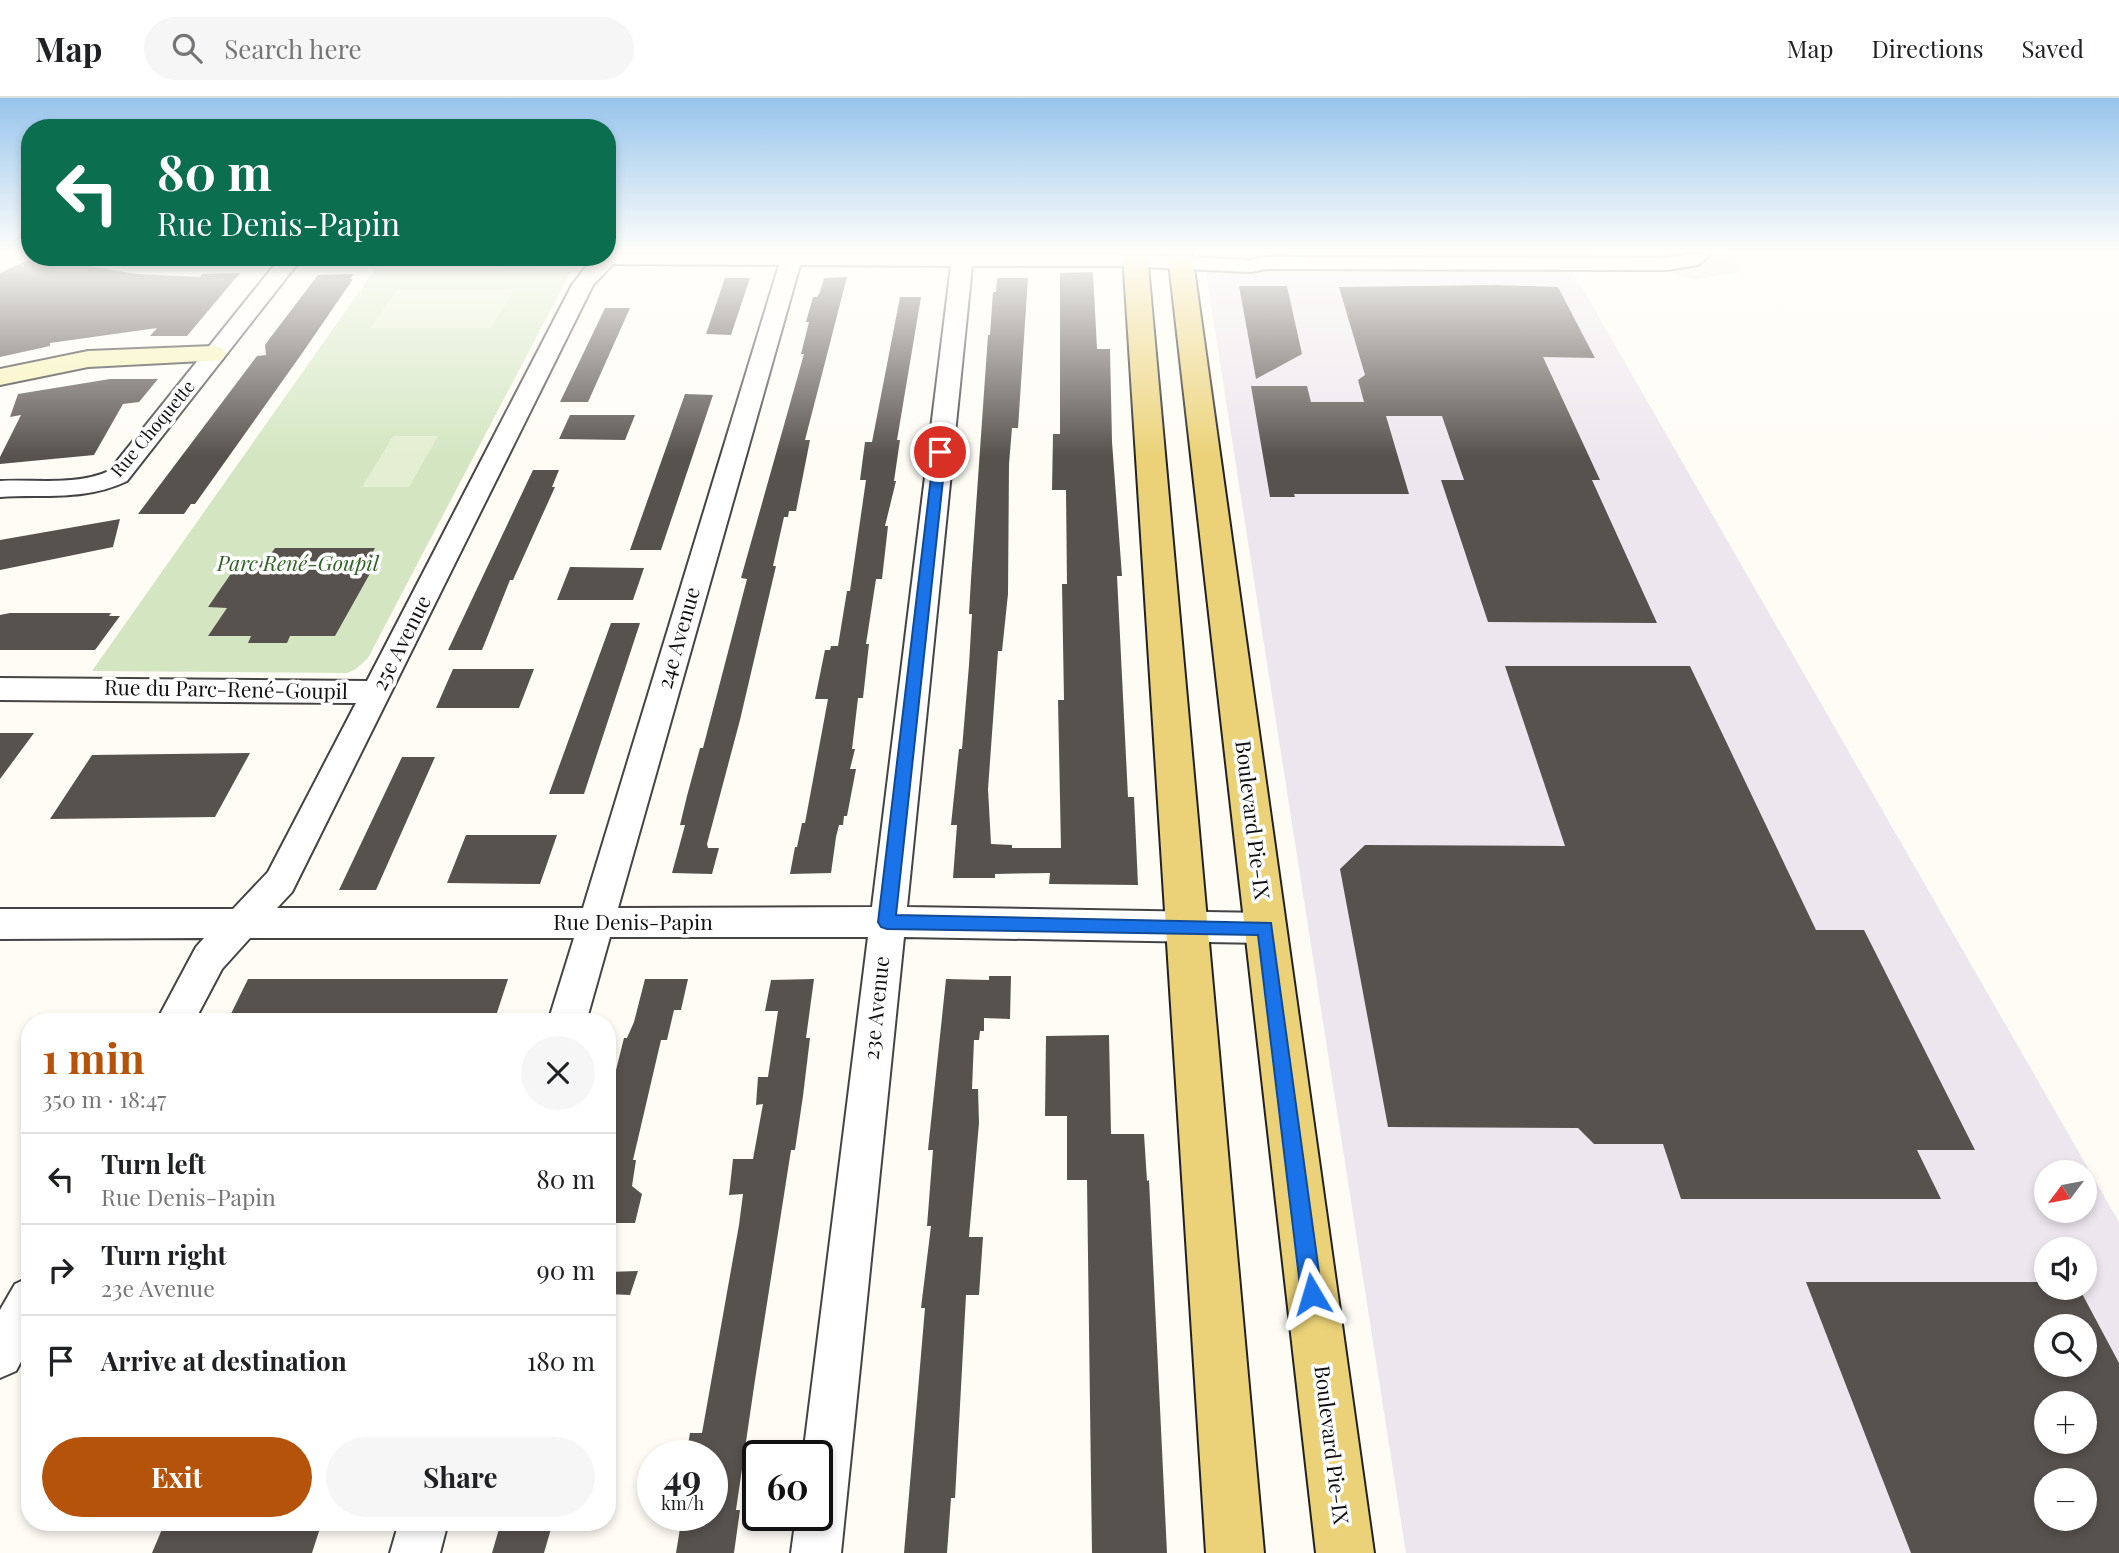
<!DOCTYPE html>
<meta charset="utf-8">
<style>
body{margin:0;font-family:"Playfair Display",serif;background:#f6f6f6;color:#202124;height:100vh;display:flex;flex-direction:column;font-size:26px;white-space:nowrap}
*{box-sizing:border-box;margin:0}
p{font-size:23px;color:#757577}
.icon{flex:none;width:38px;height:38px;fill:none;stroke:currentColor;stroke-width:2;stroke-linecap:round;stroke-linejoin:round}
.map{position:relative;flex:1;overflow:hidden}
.details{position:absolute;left:21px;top:915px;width:595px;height:518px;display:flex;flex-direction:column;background:#fff;border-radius:28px;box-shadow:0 4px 10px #0003}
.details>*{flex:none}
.hud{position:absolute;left:21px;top:21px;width:595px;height:147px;border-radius:28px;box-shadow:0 4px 10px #0003;background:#0b6e4f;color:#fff;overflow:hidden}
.needle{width:46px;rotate:238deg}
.buttons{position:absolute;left:2034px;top:1062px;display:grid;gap:14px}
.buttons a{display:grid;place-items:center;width:63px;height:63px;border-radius:50%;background:#fff;box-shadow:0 4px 10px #0003;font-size:35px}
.speed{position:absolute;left:637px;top:1342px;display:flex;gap:14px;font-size:35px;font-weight:700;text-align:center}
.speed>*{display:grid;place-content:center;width:91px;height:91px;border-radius:50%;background:#fff;box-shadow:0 4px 10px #0003;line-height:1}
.speed small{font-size:18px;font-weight:400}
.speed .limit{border:4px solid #111;border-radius:10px;background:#fff;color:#111}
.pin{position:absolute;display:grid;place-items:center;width:60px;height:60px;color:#fff;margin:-30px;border:4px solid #fff;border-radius:50%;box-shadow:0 2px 7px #0007}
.me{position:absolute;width:77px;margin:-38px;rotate:353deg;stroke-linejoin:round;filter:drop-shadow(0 0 5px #0008)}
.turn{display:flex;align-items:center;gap:24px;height:147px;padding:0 21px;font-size:32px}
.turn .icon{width:91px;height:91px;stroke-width:2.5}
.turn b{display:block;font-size:49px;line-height:60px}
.round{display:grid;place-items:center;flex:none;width:74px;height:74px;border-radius:37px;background:#f6f6f6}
.head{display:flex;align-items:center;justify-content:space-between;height:119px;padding:0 21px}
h1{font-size:42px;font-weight:700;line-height:52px;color:#b45309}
.button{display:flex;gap:14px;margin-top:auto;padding:14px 21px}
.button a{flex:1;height:80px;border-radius:42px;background:#b45309;color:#fff;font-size:28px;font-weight:700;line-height:80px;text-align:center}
.button a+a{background:#f6f6f6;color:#202124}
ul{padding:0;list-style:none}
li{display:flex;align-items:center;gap:21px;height:91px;padding:0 21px;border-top:2px solid #e0e0e0}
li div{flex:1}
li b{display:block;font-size:26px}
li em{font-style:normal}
header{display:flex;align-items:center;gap:42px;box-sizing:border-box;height:98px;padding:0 35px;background:#fff;border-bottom:2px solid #e0e0e0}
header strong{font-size:33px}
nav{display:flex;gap:38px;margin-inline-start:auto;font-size:24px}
.search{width:490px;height:63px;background:#f6f6f6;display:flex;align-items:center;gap:18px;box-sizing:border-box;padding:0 24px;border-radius:38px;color:#757577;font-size:26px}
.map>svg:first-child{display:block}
.industrial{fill:#ede6ee;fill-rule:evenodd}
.green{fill:#d3e6c1}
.pitch{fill:#e4eed2}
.building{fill:#58524e;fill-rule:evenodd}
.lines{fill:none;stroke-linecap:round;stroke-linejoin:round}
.street-casing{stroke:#444;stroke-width:4}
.secondary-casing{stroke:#333;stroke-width:4}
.primary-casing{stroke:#222;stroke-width:4}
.street{fill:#fff;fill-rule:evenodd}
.secondary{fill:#f7f2b7;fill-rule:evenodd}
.primary{fill:#ebd278;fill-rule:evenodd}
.route{fill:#1a73e8;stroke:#114b97;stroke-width:2}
.labels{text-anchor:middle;stroke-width:7;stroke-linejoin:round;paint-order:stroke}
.far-street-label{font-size:18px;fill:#111;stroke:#fff}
.park-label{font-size:21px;font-style:italic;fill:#316326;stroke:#fff}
.street-label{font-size:21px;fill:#111;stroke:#fff}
</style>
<header>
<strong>Map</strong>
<div class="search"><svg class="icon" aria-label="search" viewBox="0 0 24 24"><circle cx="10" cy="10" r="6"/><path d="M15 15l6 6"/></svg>Search here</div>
<nav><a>Map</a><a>Directions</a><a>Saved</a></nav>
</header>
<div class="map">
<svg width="2119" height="1455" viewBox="0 0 2119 1455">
<rect width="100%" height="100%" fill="#fefcf5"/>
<!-- industrial -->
<path class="industrial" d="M1203 156H1730L1740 173 1695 182 1670 174H1573L2119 1124V1455H1406ZM2046 1074H2084V1113H2046ZM2046 1152H2084V1190H2046ZM2046 1228H2084V1267H2046ZM2046 1306H2084V1344H2046ZM2046 1382H2084V1421H2046Z"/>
<!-- green -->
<path class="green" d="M376 170 567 171 570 175 368 560 356 571 347 575 92 573Z"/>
<!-- pitch -->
<path class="pitch" d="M397 192H514L491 230H370Z
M393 338H438L409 389H362Z"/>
<!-- building -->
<path class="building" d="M35 159 136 176 200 179 202 176 240 175 187 238H150L157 230 50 245V248L0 259V175Z
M1093 174 1097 251H1110L1112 344 1122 478H1117L1128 699H1134L1138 787 1049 786 1050 775 995 776V780H953L957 727H951L959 651H962L969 567 972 516H969L971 481 988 237H990L993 194H996L997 180H1028L1018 330H1012L1009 366 1008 496 1002 553H998L988 691 991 746 1012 747V750H1061L1058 602H1064L1062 486H1067L1066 392H1052L1053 336H1060V175Z
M354 176 350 181H353L303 254 195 406H191L184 416H138L257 258 266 257 265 247 270 240 318 177Z
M847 179 805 342H810L796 413H789L788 419H784L773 468H776L740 622 707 746 708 750H719L712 776 672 775 685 727H680L687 698 700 650H703L747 481 741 480 804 256H801L809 224H806L813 199H817L820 194 824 180Z
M725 180H750L731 237 706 236Z
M1498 187 1558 189 1595 260 1543 259 1600 382H1592L1657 525 1488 524 1441 382H1464L1442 318H1386L1409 396H1294L1295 399H1270L1251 288H1307L1311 304H1364L1358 282 1365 277 1339 189Z
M1239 188H1287L1302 256 1256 281Z
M900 199H921L897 342H900L894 383H896L885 428H888L882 481H876L866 546H869L863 600H858L852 651H855L850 671H856L847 718H844L843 727H839L836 739 831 775 790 776 795 749H797L802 725H805L828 601H815L825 552H830L831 548H838L847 493H850L866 382H860L865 344H872Z
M605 210H630L588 304H560Z
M110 281H158L139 304 123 306 94 357 0 366V359L21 317 10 319 18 296Z
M685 296 713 297 661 452H630Z
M570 317H635L625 342 559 341Z
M533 372H559L552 389H555L513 482H510L482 552H448Z
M120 421 113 449 0 472V442Z
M275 450H375L368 463H377L335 538H290L287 545H248L251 538H208L227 510 208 509 239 464 266 463Z
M570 469 644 470 633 502H557Z
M10 515H111L109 518H120L95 552H0V517Z
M611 525H640L584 696H549Z
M1505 568H1690L1816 832H1864L1975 1052H1917L1941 1101H1681L1663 1046H1594L1578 1030 1388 1029 1340 771 1365 747 1565 748Z
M453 571H534L519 610H436Z
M0 635H34L0 681Z
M250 655 215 719 50 721 92 657Z
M402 659H435L376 792H339Z
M466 737H557L540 786 447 785Z
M989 878H1011L1010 921 984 920V933H980L979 942H974L972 991H978L979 1025 969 1139H983L979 1197H966L955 1400H951L947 1455H904L925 1210H921L931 1128H927L933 1052H928L946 881 989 882Z
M248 881H508L494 924H227Z
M645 881H688L681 912H674L667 942H661L633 1062H636L632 1088 642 1096 635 1125H607V1008L624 940H627L634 924Z
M814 881 806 940H810L803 998 795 1052H791L755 1282 736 1412H740L734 1455H676L682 1418H712V1358H686L690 1335H702L739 1127 743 1096 729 1097 733 1061H753L763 1006 756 1007 758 979H768L778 913H765L771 882Z
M1109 937 1111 1036H1144L1147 1083 1149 1082 1167 1455H1092L1087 1082H1067V1018H1045L1046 938Z
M638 1173 630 1197 607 1196V1174Z
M1806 1184H2046V1190H2079L2119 1265V1455H1911ZM2046 1228H2084V1267H2046ZM2046 1306H2084V1344H2046ZM2046 1382H2084V1421H2046Z
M165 1424H322L312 1455H152Z
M501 1424H553L544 1455H492Z"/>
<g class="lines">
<defs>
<path id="street" d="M607 156H1119L1250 162 1267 159 1667 160 1688 156H1711L1698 167 1667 172 1267 171 1250 174 1119 168H972L907 809 1265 815 1278 819 1283 830 1278 841 1265 845 904 839 841 1455H791L796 1418H817V1358H803L868 839H610L586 924H548L574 840H250L222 871 194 924H156L196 849 204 840 0 841V811H233L268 774 356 605 0 602V580L367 583 572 187 588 166 298 165 127 383C86 403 44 396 0 399V383C37 381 75 388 109 373L276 165 240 163 237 159H607ZM613 166 779 167 583 810H277L292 794 593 187ZM800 167 951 168 872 809 618 810Z
M30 1179V1247L16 1273 0 1280V1212L15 1186Z
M399 1424H448L440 1455H390Z"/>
<path id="secondary" d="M213 248 222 250 226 256 222 262 88 269 0 287V271L88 253Z"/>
<path id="primary" d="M1123 156H1147L1264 1455H1206Z
M1168 156H1192L1374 1455H1316Z"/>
</defs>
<!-- street casing -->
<use href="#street" class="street-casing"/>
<!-- secondary casing -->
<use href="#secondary" class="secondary-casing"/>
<!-- primary casing -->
<use href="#primary" class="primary-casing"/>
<!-- street -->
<use href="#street" class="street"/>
<!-- secondary -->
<use href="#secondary" class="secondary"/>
<!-- primary -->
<use href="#primary" class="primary"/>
</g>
<!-- sky -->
<linearGradient id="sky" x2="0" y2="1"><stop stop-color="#97c4ec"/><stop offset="0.43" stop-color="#fffefa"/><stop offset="1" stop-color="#fffefa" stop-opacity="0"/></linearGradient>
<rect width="2119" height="359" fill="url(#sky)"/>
<!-- route -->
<path class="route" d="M940 351 946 354 896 817 1271 825 1322 1196 1319 1204 1312 1207 1304 1204 1301 1196 1258 837 887 831 881 829 878 824 934 354Z"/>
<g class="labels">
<!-- far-street labels -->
<g class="far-street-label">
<text transform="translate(153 331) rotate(-50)" y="6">Rue Choquette</text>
</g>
<!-- park labels -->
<g class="park-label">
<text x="298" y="473">Parc René-Goupil</text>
</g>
<!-- street labels -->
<g class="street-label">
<text transform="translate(679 540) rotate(-74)" y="7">24e Avenue</text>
<text transform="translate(402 545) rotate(-63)" y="7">25e Avenue</text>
<text transform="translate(226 592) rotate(1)" y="7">Rue du Parc-René-Goupil</text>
<text transform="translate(1252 722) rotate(83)" y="7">Boulevard Pie-IX</text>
<text x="633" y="832">Rue Denis-Papin</text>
<text transform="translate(877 910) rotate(-84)" y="7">23e Avenue</text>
<text transform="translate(1331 1347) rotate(83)" y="7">Boulevard Pie-IX</text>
</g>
</g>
</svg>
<div class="buttons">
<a><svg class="needle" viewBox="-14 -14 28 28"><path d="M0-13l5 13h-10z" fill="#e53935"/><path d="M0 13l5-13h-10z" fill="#757577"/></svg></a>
<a><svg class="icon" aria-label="sound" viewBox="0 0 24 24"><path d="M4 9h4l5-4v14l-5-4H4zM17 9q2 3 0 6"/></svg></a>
<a><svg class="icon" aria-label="search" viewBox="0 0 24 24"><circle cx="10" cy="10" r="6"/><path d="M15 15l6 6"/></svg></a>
<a>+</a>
<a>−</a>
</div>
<div class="speed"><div>49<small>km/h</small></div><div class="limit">60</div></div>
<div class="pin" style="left:940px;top:354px;background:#d93025"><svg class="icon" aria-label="arrive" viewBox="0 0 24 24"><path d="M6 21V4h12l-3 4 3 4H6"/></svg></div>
<svg class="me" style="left:1312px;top:1196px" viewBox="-20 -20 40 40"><path d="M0-17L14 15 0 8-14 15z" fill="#1a73e8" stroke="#fff" stroke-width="4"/></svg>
<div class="hud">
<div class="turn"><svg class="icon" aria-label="left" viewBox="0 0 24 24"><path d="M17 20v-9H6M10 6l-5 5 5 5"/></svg><div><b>80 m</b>Rue Denis-Papin</div></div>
</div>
<section class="details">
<div class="head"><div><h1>1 min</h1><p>350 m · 18:47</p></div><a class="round"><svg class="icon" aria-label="close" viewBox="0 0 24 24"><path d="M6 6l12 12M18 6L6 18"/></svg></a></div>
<ul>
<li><svg class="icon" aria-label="left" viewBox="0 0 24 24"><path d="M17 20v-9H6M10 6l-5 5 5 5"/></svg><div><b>Turn left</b><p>Rue Denis-Papin</p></div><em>80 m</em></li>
<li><svg class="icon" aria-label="right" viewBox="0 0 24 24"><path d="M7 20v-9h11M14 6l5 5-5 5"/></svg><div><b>Turn right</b><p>23e Avenue</p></div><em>90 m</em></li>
<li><svg class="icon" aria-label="arrive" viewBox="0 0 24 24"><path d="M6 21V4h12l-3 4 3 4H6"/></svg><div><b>Arrive at destination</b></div><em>180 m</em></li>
</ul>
<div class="button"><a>Exit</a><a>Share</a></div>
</section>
</div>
